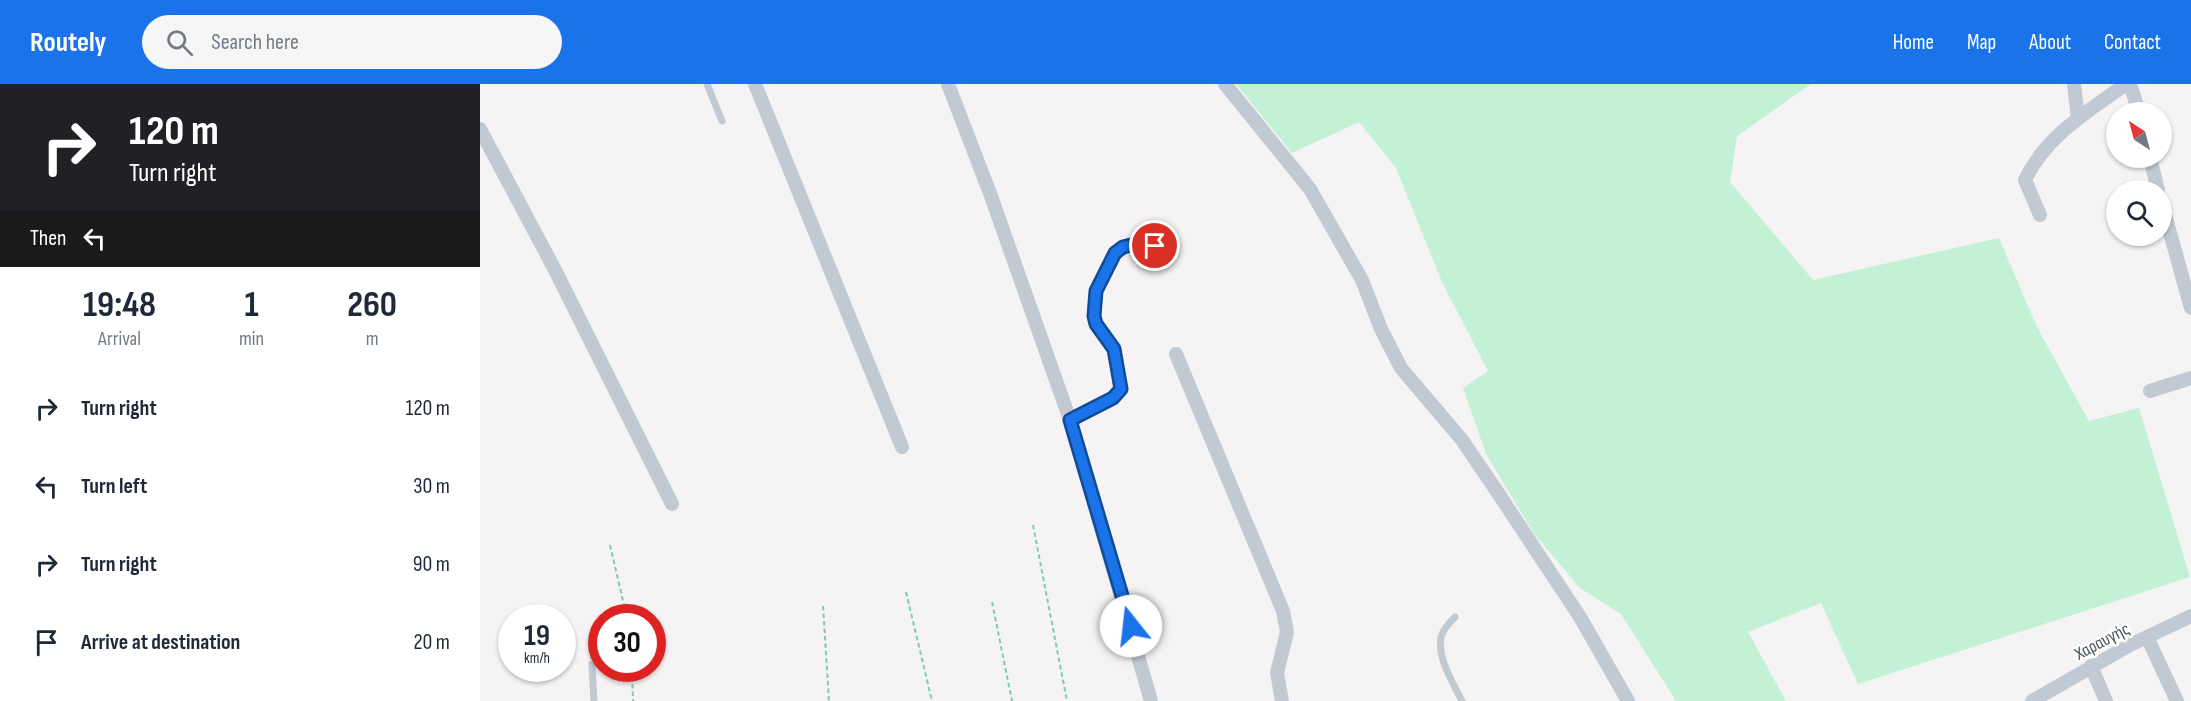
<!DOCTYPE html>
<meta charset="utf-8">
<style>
body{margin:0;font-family:"Sofia Sans Condensed",sans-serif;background:#f6f6f7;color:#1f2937;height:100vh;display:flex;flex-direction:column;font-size:22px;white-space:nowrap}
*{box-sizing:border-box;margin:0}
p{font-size:20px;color:#747a83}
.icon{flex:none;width:33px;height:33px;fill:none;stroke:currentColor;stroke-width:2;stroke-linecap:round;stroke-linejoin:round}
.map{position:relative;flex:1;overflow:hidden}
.sheet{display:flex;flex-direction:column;background:#fff;width:480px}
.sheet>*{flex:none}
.banner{background:#202124;color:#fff;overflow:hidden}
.needle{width:39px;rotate:324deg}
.controls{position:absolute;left:1626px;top:18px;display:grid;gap:12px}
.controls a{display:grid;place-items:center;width:66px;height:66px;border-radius:50%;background:#fff;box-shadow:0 2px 4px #0004;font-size:30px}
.speed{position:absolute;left:18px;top:520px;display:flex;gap:12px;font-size:30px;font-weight:700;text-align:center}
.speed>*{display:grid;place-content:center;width:78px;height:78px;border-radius:50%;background:#fff;box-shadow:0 2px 4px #0004;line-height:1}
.speed small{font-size:15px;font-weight:400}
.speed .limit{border:9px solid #d22;background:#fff;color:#111}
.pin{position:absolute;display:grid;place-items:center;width:51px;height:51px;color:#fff;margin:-26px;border:3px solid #fff;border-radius:50%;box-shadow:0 2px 6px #0007}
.me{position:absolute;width:66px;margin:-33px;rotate:344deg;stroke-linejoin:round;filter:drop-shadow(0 0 4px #0008)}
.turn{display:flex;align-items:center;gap:21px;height:126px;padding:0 30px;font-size:27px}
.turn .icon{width:78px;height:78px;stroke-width:2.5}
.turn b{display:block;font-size:42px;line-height:51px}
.then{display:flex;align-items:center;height:57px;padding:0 30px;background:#0003;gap:12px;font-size:22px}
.eta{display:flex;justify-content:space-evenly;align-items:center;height:102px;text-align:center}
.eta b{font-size:36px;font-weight:700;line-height:42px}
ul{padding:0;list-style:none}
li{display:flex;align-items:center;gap:18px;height:78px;padding:0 30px}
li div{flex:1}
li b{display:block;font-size:22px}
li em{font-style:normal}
header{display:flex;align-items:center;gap:36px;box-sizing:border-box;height:84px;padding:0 30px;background:#1a73e8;color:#fff}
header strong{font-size:28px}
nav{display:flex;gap:33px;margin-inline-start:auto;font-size:21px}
.search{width:420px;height:54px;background:#f6f6f7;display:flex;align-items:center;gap:15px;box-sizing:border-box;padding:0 21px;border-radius:33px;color:#747a83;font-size:22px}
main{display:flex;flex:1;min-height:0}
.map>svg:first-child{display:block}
.green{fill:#c3f1d5}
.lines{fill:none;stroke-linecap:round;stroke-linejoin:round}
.path{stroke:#7ad0a6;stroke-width:2;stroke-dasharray:4.5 3;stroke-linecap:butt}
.lane{stroke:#c1cad2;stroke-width:7}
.street{stroke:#c1cad2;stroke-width:14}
.route-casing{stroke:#114b97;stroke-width:15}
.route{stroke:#1a73e8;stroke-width:10}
.labels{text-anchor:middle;stroke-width:5;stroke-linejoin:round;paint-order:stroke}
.street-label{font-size:18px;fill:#4a5661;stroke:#fff}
</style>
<header>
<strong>Routely</strong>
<div class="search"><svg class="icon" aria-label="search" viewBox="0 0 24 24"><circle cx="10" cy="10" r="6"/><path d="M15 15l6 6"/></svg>Search here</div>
<nav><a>Home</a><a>Map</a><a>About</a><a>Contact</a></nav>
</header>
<main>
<section class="sheet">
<div class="banner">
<div class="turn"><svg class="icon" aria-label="right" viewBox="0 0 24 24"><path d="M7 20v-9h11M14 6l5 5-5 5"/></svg><div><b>120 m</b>Turn right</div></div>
<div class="then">Then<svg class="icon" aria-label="left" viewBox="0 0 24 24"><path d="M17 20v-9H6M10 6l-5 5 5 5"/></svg></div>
</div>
<div class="eta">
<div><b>19:48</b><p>Arrival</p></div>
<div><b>1</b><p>min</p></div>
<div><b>260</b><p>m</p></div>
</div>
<ul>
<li><svg class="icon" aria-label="right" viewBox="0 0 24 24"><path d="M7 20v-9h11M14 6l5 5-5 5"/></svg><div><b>Turn right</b></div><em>120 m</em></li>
<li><svg class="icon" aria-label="left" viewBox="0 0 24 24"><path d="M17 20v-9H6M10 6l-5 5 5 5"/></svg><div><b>Turn left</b></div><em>30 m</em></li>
<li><svg class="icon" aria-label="right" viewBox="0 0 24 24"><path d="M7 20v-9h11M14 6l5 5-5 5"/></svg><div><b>Turn right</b></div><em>90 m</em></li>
<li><svg class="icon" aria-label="arrive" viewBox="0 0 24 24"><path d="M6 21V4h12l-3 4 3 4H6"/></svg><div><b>Arrive at destination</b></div><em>20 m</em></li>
</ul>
</section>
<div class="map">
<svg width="1711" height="617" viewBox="0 0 1711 617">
<rect width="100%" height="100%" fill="#f5f3f3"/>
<!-- green -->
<path class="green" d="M756 0H1331L1257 52 1250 98 1333 196 1519 154 1557 243 1609 337 1659 324 1710 493 1378 600 1341 519 1268 548 1306 617H1196L1141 530 1100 504 1055 451 1006 370 983 304 1008 287 962 198 916 84 879 38 812 69Z"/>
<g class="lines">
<!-- path -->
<path class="path" d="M553 441 587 617
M130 461 147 534
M426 508 452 617
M512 518 532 617
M343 522 349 617
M152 585 153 617"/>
<!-- lane -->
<path class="lane" d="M227 0 242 37
M975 533C970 538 963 545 961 553 957 574 973 599 982 617
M112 580 114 617"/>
<!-- street -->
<path class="street" d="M275 0 422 363
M468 0 511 112 590 336 671 617
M745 0 830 105 882 196 901 245 921 284 982 356 1016 406 1100 533 1148 617
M1594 0 1598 34
M1650 0 1659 28
M0 45 75 186 192 420
M1670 74 1678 106
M1682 120 1711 224
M1560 131 1545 96C1565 53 1608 27 1646 0
M696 270 803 527 807 548 797 589 802 617
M1670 307 1711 294
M590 336 633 314 641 305 634 265 616 240 614 232 616 207 635 169 643 163 651 161 666 165 675 162 682 166
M1667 553 1697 617
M1611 582 1626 617
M1552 617 1650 561 1711 532"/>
</g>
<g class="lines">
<defs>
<path id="route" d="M651 542 590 336 633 314 641 305 634 265 616 240 614 232 616 207 635 169 643 163 651 161 666 165 675 162"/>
</defs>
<!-- route casing -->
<use href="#route" class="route-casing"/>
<!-- route -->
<use href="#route" class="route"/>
</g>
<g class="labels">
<!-- street labels -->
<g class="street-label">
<text transform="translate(1622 557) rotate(-28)" y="6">Χαραυγής</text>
</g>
</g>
</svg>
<div class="controls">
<a><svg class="needle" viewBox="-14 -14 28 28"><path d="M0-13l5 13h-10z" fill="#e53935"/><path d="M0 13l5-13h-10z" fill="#747a83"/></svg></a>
<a><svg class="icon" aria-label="search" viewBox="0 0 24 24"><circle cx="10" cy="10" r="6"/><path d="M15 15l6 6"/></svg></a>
</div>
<div class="speed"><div>19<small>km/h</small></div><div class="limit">30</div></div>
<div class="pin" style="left:675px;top:162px;background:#d93025"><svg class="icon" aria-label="arrive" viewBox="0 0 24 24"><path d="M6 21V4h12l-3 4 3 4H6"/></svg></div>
<svg class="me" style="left:651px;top:542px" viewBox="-20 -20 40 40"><circle r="19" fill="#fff"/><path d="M0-13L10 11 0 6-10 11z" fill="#1a73e8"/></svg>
</div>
</main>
